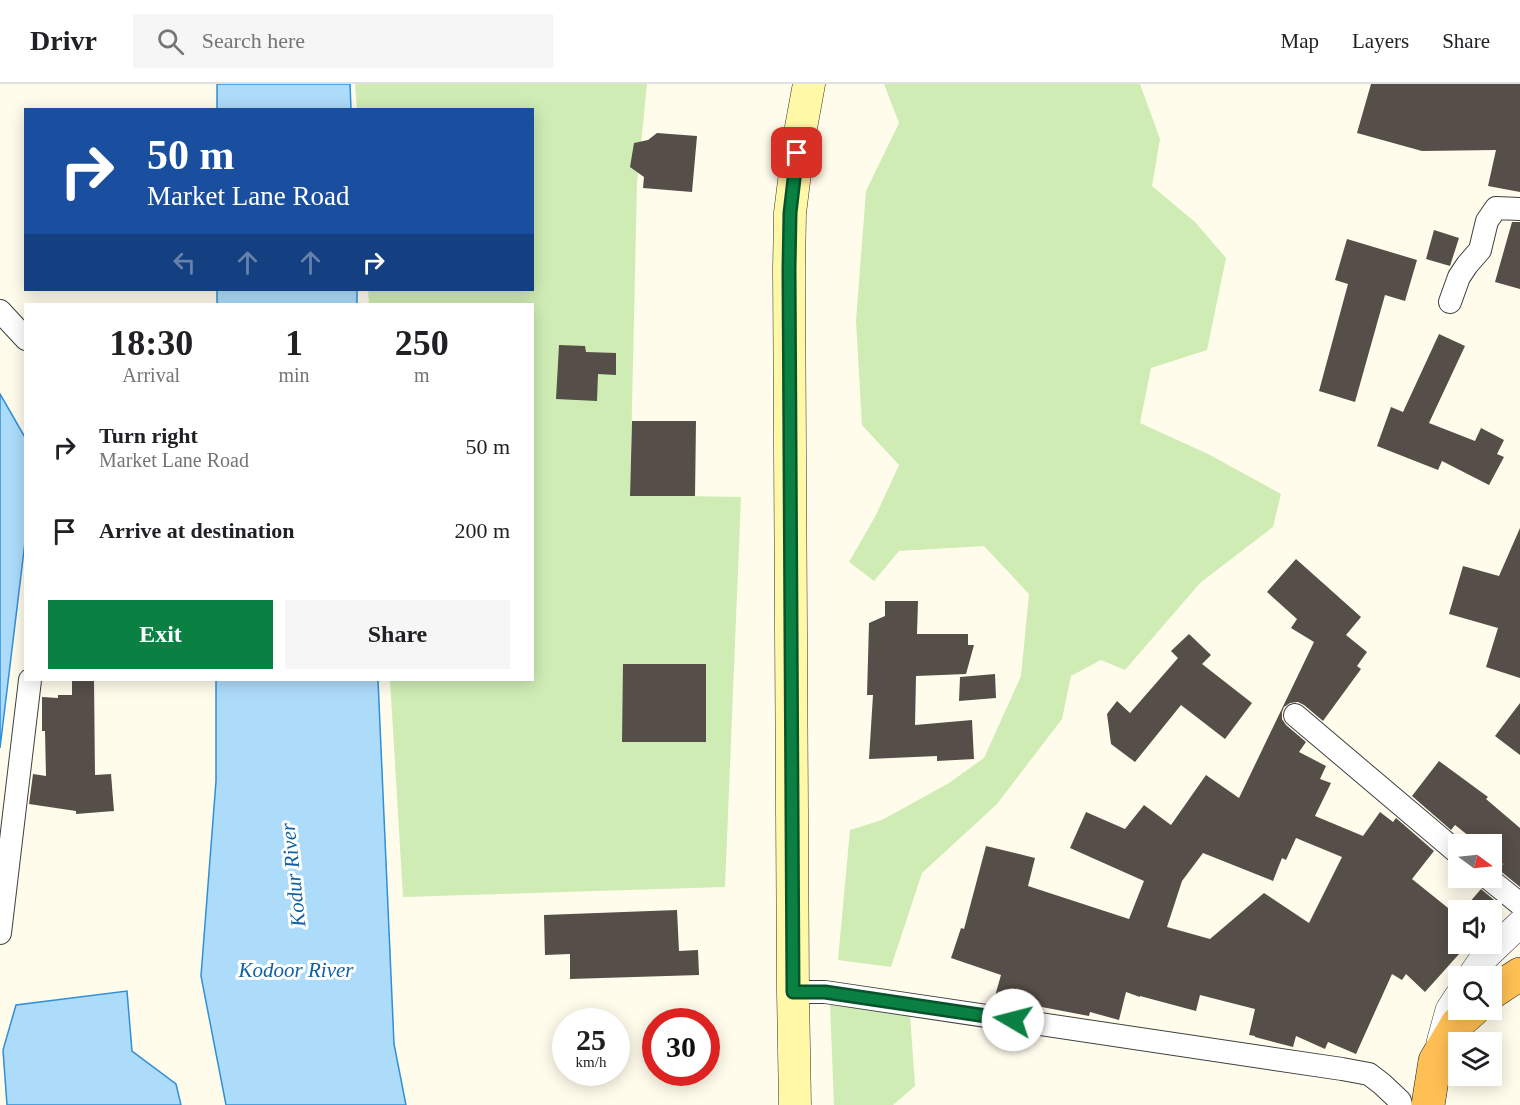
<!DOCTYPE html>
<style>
body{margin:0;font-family:Georgia,serif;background:#f6f6f6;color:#202124;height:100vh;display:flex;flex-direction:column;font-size:22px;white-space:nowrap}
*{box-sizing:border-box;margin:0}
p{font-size:20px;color:#757577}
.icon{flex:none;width:33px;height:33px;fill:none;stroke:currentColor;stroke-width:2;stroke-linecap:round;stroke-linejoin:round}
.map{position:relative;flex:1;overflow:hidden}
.details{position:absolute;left:24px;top:219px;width:510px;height:378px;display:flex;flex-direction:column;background:#fff;border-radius:0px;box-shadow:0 3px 15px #0003}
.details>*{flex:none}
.banner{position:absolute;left:24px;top:24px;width:510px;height:183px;border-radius:0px;box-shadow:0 3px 15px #0003;background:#1a4fa0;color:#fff;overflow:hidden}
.needle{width:39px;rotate:105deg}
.tools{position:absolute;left:1448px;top:750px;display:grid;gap:12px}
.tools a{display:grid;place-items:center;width:54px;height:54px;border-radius:0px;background:#fff;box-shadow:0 3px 15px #0003;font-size:30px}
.speed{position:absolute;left:552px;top:924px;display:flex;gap:12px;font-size:30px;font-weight:700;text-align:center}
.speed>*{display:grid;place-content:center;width:78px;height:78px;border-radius:50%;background:#fff;box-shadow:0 3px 15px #0003;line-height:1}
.speed small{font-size:15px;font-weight:400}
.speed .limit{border:9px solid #d22;background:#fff;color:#111}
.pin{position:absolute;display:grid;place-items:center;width:51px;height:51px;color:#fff;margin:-26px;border-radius:12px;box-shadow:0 3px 9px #0006}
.me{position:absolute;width:66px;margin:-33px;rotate:278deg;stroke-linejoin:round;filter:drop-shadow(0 0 4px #0008)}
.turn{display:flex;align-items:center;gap:21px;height:126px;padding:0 24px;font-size:27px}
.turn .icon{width:78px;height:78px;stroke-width:2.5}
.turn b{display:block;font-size:42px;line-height:51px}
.lanes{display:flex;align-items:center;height:57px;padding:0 24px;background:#0003;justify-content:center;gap:30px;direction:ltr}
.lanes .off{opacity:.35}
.eta{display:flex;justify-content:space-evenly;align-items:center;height:102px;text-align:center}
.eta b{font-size:36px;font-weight:600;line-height:42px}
.button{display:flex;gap:12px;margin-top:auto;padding:12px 24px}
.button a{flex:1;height:69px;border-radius:0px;background:#0b8043;color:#fff;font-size:24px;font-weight:600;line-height:69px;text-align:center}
.button a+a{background:#f6f6f6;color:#202124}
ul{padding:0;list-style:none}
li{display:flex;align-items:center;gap:18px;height:84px;padding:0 24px}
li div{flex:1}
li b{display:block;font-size:22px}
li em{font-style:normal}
header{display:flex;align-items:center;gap:36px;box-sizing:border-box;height:84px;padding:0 30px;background:#fff;border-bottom:2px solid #e0e0e0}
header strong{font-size:28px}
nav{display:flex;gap:33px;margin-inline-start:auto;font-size:21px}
.search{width:420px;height:54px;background:#f6f6f6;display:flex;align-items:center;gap:15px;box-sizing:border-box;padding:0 21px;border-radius:0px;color:#757577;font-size:22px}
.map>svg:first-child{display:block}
.green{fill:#cfecb4}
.water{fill:#addbfa;stroke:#308fd5;stroke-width:1.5}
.building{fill:#564e48;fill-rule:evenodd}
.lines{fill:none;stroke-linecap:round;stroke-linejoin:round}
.minor-casing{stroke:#404040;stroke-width:24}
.tertiary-casing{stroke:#404040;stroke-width:28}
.secondary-casing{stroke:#2f2f2f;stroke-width:33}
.trunk-casing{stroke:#1e1e1e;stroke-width:34}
.minor{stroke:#fff;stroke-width:22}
.tertiary{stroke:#fff;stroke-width:27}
.secondary{stroke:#fff8a7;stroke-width:32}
.trunk{stroke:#febf54;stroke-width:33}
.route-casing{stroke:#07532c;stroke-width:15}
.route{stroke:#0b8043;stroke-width:10}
.labels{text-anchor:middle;stroke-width:6;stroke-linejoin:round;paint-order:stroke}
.water-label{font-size:21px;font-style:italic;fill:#0f60a5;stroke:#fff}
</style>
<header>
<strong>Drivr</strong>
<div class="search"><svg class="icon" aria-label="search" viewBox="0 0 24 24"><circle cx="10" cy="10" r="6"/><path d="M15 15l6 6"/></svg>Search here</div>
<nav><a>Map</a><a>Layers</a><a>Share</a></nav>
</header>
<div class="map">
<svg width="1520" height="1021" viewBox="0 0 1520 1021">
<rect width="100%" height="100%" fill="#fffcec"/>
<!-- green -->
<path class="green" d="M355 0H647L637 99 630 411 741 413 725 803 403 813 390 596H532V220H369L368 206H532V26L357 25Z
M884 0H1140L1160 55 1152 102 1195 138 1226 174 1207 266 1151 284 1140 339 1208 370 1281 410 1273 443 1200 499 1125 586 1101 576 1071 592 1062 635 997 720 922 789 891 883 838 876 850 746 882 736 949 699 984 674 1021 592 1029 510 984 462 899 467 874 497 849 478 876 431 899 381 862 341 856 237 866 107 899 39Z
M830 920 910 930 915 1002 893 1021H834Z"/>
<!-- water -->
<path class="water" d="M217 0H350L351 25H217Z
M217 206H357V220H217Z
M0 310 26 355 25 458 0 664Z
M216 596H378L394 960 406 1021H226L201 892 216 697Z
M127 907 132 967 176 1000 181 1021H7L3 966 16 921Z"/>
<!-- building -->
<path class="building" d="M1371 0H1520V108L1488 102 1496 66 1422 67 1357 49Z
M657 49 697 52 692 108 643 104 644 93 630 83 634 59 648 56Z
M1512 138H1520V205L1495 198Z
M1434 146 1459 154 1450 182 1426 175Z
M1347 155 1417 176 1405 217 1385 211 1355 318 1319 307 1348 200 1335 196Z
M1439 250 1465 262 1429 339 1475 357 1481 344 1504 356 1497 370 1504 373 1489 401 1442 377 1438 386 1377 362 1391 323 1403 328Z
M559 261 585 262 586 268 616 269V291L598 290 597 317 556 315Z
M632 337H696L695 412H630Z
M1520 444V594L1486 583 1498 544 1449 530 1463 482 1499 492Z
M1296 475 1361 533 1346 551 1367 568 1357 582 1361 585 1323 637 1304 621 1298 618 1290 619 1284 623 1282 628V635L1286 641 1306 658 1299 668 1326 682 1320 695 1331 699 1315 732 1363 752 1380 728 1393 738 1396 734 1434 767 1412 795 1458 832V860H1468L1425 908 1406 890 1402 896 1392 890 1356 970 1328 958 1325 965 1296 952 1293 963 1255 953V952L1249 951 1255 925 1200 911 1196 927 1140 912V913L1126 908 1119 936 1090 928 1089 932 1026 920 995 912 1001 891 951 874 961 844 964 845 986 762 1035 774 1028 802 1129 835 1144 797 1070 764 1086 728 1125 745 1144 721 1171 741 1206 691 1239 714 1314 558 1291 544 1297 535 1267 508ZM1296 754 1342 773 1309 839 1264 809 1210 855 1167 843 1182 797 1203 769 1273 797 1282 774 1286 776Z
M885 517H918L917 550H968V561H974L966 590 916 592 915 641 972 636 974 675 937 677V672L869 675 873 611H867L869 539 885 532Z
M1189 550 1211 571 1202 580 1252 619 1225 655 1181 621 1135 678 1111 660 1107 630 1117 617 1130 629 1178 574 1171 567Z
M623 580H706V658H622Z
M995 590 996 614 959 617 960 593Z
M72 596H94L95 691 111 690 114 727 76 730V727L29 720 33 690 46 692 45 647H42V613L58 614V611H72Z
M1520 619V671L1495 652Z
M1439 677 1488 713 1486 715 1520 744V803L1498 785 1503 780 1491 770V760H1479L1455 741 1451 746 1412 712Z
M1481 805 1500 821 1495 825 1501 830 1491 841V826H1463Z
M677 826 679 867 698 866 699 891 570 895V870L545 871 544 831Z"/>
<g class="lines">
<defs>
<path id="minor" d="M1450 218 1459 193 1467 181 1480 166 1487 137 1496 124 1520 125
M0 227 26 255
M1295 631 1458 769
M1488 794 1520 820
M0 849 30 596
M793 908H825L1342 985 1369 990 1382 1000 1400 1017 1401 1021"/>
<path id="tertiary" d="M1471 892 1482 876 1520 840
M1440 959 1449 926 1458 912"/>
<path id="secondary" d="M795 1021 793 908 789 185 790 129 800 49 809 0"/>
<path id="trunk" d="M1491 909 1520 890
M1428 1021 1435 977 1457 940 1473 926"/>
</defs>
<!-- minor casing -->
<use href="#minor" class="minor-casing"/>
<!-- tertiary casing -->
<use href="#tertiary" class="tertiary-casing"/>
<!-- secondary casing -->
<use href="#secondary" class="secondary-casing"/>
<!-- trunk casing -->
<use href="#trunk" class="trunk-casing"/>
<!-- minor -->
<use href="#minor" class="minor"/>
<!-- tertiary -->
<use href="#tertiary" class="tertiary"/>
<!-- secondary -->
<use href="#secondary" class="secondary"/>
<!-- trunk -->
<use href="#trunk" class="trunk"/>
</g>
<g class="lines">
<defs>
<path id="route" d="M797 69 790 129 789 185 793 908H825L1013 936"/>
</defs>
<!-- route casing -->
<use href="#route" class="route-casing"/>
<!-- route -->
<use href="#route" class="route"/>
</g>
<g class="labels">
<!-- water labels -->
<g class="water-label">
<text transform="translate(293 791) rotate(-96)" y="7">Kodur River</text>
<text x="296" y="893">Kodoor River</text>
</g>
</g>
</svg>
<div class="tools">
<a><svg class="needle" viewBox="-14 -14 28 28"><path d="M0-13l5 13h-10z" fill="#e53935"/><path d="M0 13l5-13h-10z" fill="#757577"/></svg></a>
<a><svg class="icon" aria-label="sound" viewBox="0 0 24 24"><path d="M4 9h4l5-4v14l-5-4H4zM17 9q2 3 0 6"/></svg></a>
<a><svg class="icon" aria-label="search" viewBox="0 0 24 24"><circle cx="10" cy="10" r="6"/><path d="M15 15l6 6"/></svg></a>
<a><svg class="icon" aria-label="layers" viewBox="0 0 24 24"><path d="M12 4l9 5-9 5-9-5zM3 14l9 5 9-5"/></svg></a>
</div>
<div class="speed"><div>25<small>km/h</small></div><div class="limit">30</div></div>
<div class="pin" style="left:797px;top:69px;background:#d93025"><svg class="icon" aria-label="arrive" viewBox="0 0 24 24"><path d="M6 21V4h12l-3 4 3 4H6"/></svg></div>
<svg class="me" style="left:1013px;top:936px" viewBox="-20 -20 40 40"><circle r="19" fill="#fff"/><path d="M0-13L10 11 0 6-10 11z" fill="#0b8043"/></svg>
<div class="banner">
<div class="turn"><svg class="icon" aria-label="right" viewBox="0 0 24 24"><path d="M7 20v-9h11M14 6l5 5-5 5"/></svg><div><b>50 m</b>Market Lane Road</div></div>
<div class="lanes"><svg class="icon off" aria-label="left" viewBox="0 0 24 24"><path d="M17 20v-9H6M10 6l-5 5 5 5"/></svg><svg class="icon off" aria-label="ahead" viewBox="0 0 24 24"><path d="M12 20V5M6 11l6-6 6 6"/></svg><svg class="icon off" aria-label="ahead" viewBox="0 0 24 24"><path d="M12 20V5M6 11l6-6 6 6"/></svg><svg class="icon" aria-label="right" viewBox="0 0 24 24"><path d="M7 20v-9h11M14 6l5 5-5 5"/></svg></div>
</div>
<section class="details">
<div class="eta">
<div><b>18:30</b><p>Arrival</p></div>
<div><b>1</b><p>min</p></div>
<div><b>250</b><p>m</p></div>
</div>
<ul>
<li><svg class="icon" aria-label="right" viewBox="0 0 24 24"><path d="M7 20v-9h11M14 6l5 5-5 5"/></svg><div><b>Turn right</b><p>Market Lane Road</p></div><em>50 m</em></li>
<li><svg class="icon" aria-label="arrive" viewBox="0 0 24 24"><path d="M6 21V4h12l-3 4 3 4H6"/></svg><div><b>Arrive at destination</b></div><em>200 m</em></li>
</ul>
<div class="button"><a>Exit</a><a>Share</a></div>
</section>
</div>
